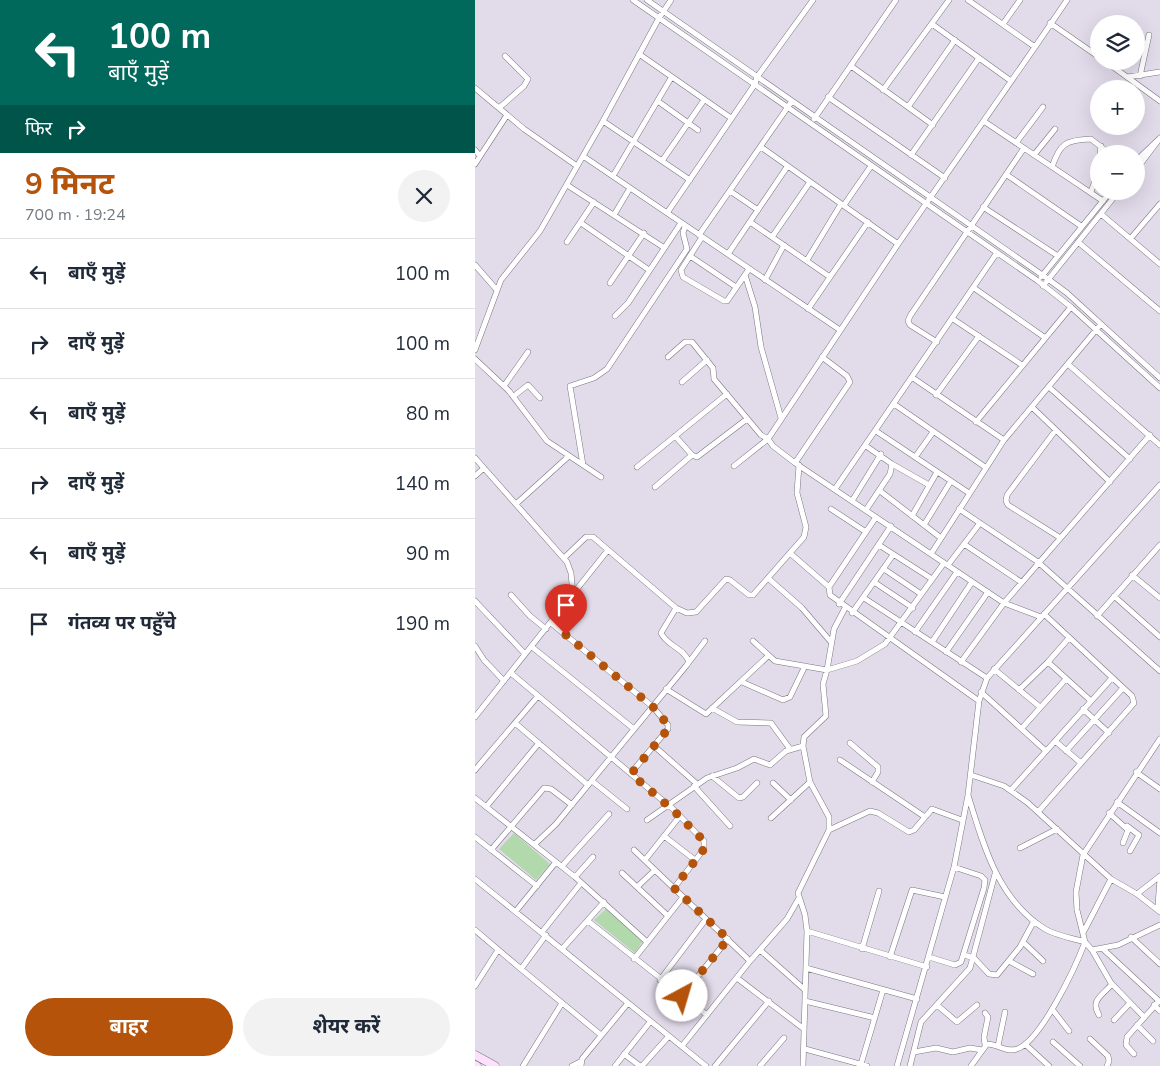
<!DOCTYPE html>
<html lang="hi">
<meta charset="utf-8">
<style>
body{margin:0;font-family:"Nunito Sans","Noto Sans Devanagari",sans-serif;background:#f2f2f3;color:#1f2937;height:100vh;display:flex;flex-direction:column;font-size:19px;white-space:nowrap}
*{box-sizing:border-box;margin:0}
p{font-size:16px;color:#747a83}
.icon{flex:none;width:28px;height:28px;fill:none;stroke:currentColor;stroke-width:2;stroke-linecap:round;stroke-linejoin:round}
.map{position:relative;flex:1;overflow:hidden}
.drawer{display:flex;flex-direction:column;background:#fff;width:475px}
.drawer>*{flex:none}
.hud{background:#00695c;color:#fff;overflow:hidden}
.controls{position:absolute;left:615px;top:15px;display:grid;gap:10px}
.controls a{display:grid;place-items:center;width:55px;height:55px;border-radius:50%;background:#fff;box-shadow:0 5px 20px #0002;font-size:25px}
.pin{position:absolute;display:grid;place-items:center;width:42px;height:42px;color:#fff;margin:-51px -21px;border-radius:50% 50% 50% 0;rotate:-45deg;box-shadow:0 0 5px #0007}
.pin .icon{rotate:45deg}
.me{position:absolute;width:55px;margin:-28px;rotate:39deg;stroke-linejoin:round;filter:drop-shadow(0 0 4px #0008)}
.turn{display:flex;align-items:center;gap:18px;height:105px;padding:0 25px;font-size:22px}
.turn .icon{width:65px;height:65px;stroke-width:2.5}
.turn b{display:block;font-size:35px;line-height:42px}
.then{display:flex;align-items:center;height:48px;padding:0 25px;background:#0003;gap:10px;font-size:19px}
.round{display:grid;place-items:center;flex:none;width:52px;height:52px;border-radius:26px;background:#f2f2f3}
.summary{display:flex;align-items:center;justify-content:space-between;height:85px;padding:0 25px}
h1{font-size:30px;font-weight:700;line-height:38px;color:#b45309}
.primary-button{display:flex;gap:10px;margin-top:auto;padding:10px 25px}
.primary-button a{flex:1;height:58px;border-radius:30px;background:#b45309;color:#fff;font-size:20px;font-weight:700;line-height:58px;text-align:center}
.primary-button a+a{background:#f2f2f3;color:#1f2937}
ul{padding:0;list-style:none}
li{display:flex;align-items:center;gap:15px;height:70px;padding:0 25px;border-top:1px solid #e0e1e3}
li div{flex:1}
li b{display:block;font-size:19px}
li em{font-style:normal}
main{display:flex;flex:1;min-height:0}
.map>svg:first-child{display:block}
.green{fill:#b1d9ac}
.lines{fill:none;stroke-linecap:round;stroke-linejoin:round}
.street-casing{stroke:#7b7582;stroke-width:6}
.secondary-casing{stroke:#7b7582;stroke-width:9}
.street{stroke:#fff;stroke-width:5}
.secondary{stroke:#fde0fd;stroke-width:8}
.route{stroke:#b45309;stroke-width:9;stroke-dasharray:0 16.2}
</style>
<main>
<section class="drawer">
<div class="hud">
<div class="turn"><svg class="icon" aria-label="left" viewBox="0 0 24 24"><path d="M17 20v-9H6M10 6l-5 5 5 5"/></svg><div><b>100 m</b>बाएँ मुड़ें</div></div>
<div class="then">फिर<svg class="icon" aria-label="right" viewBox="0 0 24 24"><path d="M7 20v-9h11M14 6l5 5-5 5"/></svg></div>
</div>
<div class="summary"><div><h1>9 मिनट</h1><p>700 m · 19:24</p></div><a class="round"><svg class="icon" aria-label="close" viewBox="0 0 24 24"><path d="M6 6l12 12M18 6L6 18"/></svg></a></div>
<ul>
<li><svg class="icon" aria-label="left" viewBox="0 0 24 24"><path d="M17 20v-9H6M10 6l-5 5 5 5"/></svg><div><b>बाएँ मुड़ें</b></div><em>100 m</em></li>
<li><svg class="icon" aria-label="right" viewBox="0 0 24 24"><path d="M7 20v-9h11M14 6l5 5-5 5"/></svg><div><b>दाएँ मुड़ें</b></div><em>100 m</em></li>
<li><svg class="icon" aria-label="left" viewBox="0 0 24 24"><path d="M17 20v-9H6M10 6l-5 5 5 5"/></svg><div><b>बाएँ मुड़ें</b></div><em>80 m</em></li>
<li><svg class="icon" aria-label="right" viewBox="0 0 24 24"><path d="M7 20v-9h11M14 6l5 5-5 5"/></svg><div><b>दाएँ मुड़ें</b></div><em>140 m</em></li>
<li><svg class="icon" aria-label="left" viewBox="0 0 24 24"><path d="M17 20v-9H6M10 6l-5 5 5 5"/></svg><div><b>बाएँ मुड़ें</b></div><em>90 m</em></li>
<li><svg class="icon" aria-label="arrive" viewBox="0 0 24 24"><path d="M6 21V4h12l-3 4 3 4H6"/></svg><div><b>गंतव्य पर पहुँचे</b></div><em>190 m</em></li>
</ul>
<div class="primary-button"><a>बाहर</a><a>शेयर करें</a></div>
</section>
<div class="map">
<svg width="685" height="1066" viewBox="0 0 685 1066">
<rect width="100%" height="100%" fill="#e2dbea"/>
<!-- green -->
<path class="green" d="M39 833 75 864 61 880 24 849Z
M131 909 168 941 160 953 119 920Z"/>
<g class="lines">
<defs>
<path id="street" d="M158 0 563 281 596 307 685 388
M172 0 573 279 592 293 685 378
M493 0 560 47 423 244 293 439 298 446 320 463 529 603 566 617
M575 23 624 57
M457 24 536 81
M528 24 545 0
M560 47 592 0
M164 54 256 118
M630 61 685 101
M376 66 458 125
M665 76 674 35
M652 77 685 72
M0 88 49 129 102 166
M408 90 474 0
M353 97 470 178
M184 102 223 130
M433 107 480 40
M24 108 49 86 53 79 30 56
M339 119 421 0
M128 121 215 180
M510 122 628 201
M541 143 568 107
M286 147 423 244
M0 150 5 156
M625 154 626 146
M436 155 504 58
M559 155 580 129
M108 156 365 330
M187 161 229 100
M661 161 684 139
M0 164 32 115
M577 167C585 143 591 140 616 139L635 154
M661 170 685 138
M532 175 606 226
M138 176 196 78
M92 185 188 247
M255 191 283 210
M616 192 624 169
M369 205 396 166
M508 207 583 256
M192 213 280 84 282 77 338 0
M626 214 685 264
M139 215 155 188
M275 222 355 277
M106 223 174 270
M224 235 317 101
M227 237 206 270 208 277 249 301H252L274 269
M297 237 335 182
M656 238 685 204
M92 242 119 202
M603 242 685 311
M253 254 312 167
M215 256 261 287
M332 260 366 204
M0 265 21 289
M270 275 280 307 286 347 306 418
M566 277 636 191
M290 280 309 245
M135 283 169 233
M568 286 644 191
M499 288 569 337
M333 309 393 222
M140 316 153 303 206 223
M478 319 547 365
M462 342 435 325 433 321 435 316 549 148
M0 350 26 280 65 231 128 121 184 18 196 0
M193 357 210 342H217L238 368 239 379 286 435 293 439 259 466
M0 359 34 391 72 441 126 477
M594 365 685 445
M438 378 529 440
M207 382 232 360
M29 386 53 352
M575 388 655 459
M461 395 504 336
M39 396 53 385 65 398
M419 404 510 467
M558 408 635 482
M501 422 596 307
M401 431 494 493
M580 431 532 495 531 501 533 505 584 537
M200 436 217 455 222 457 272 419
M441 456 458 432
M0 458 92 562 96 573 98 595
M320 463 375 382 372 376 347 357
M417 464 454 485
M108 465 95 386 119 378 132 369 212 249 208 233 210 226
M162 467 252 394
M0 476 9 468
M180 487 217 455
M360 489 521 254
M405 491 466 538
M377 501 406 454
M41 504 94 456
M356 509 391 532
M484 509 563 562 685 671
M391 510 415 474 417 464 391 446
M437 516 462 472
M401 517 354 587 355 595 504 701
M449 525 476 481
M489 544 546 582
M404 545 457 579
M316 554 354 587
M456 554 529 440 626 324
M89 558 111 537H118L201 608 212 613 221 612 251 579 255 580 274 595H278L329 537 331 527 322 493 324 465
M473 565 505 523
M409 569 446 594
M657 575 685 598
M294 579 327 608 356 642
M399 582 438 608
M36 595 55 616 71 629
M639 596 685 637
M389 598 512 678
M0 601 50 654
M364 604 416 526
M377 613 418 555
M622 616 685 545
M76 623 178 707 193 725V729L156 773
M440 632 482 572
M594 638 573 662 616 701
M278 641 300 661 352 670 359 629 370 608
M457 642 497 582
M0 646 9 660 29 681
M57 647 159 729
M471 652 513 592
M214 662 230 641
M486 662 529 603 675 435
M519 669 565 707
M37 674 198 809 229 841V849L199 888
M267 682 308 700 315 697 330 666
M191 689 231 714 293 656
M544 690 573 662
M506 692 571 751
M237 708 262 722 296 723 315 749
M608 709 634 733
M0 717 133 550
M40 723 113 785
M547 728 591 679
M685 739 608 855 601 892 602 910 610 942 617 950 643 945 685 925
M580 741 606 763
M375 743 403 767V772L397 782
M179 746 222 784
M591 751 648 688
M365 760 450 817
M0 770 63 696
M661 772 685 789
M496 775 529 786 553 803 636 879 662 894 685 912
M237 776 264 798 268 797 282 783
M117 781 152 809
M298 783 316 800
M219 786 255 826
M536 790 637 678
M493 795C508 844 523 900 570 929 582 936 597 938 610 942 601 966 566 1041 542 1049 532 1053 522 1044 512 1044L496 1066
M0 798 100 877 172 942
M642 802 685 833
M11 807 64 743
M563 812 659 703 657 696 569 614
M634 813 653 830 648 843
M296 818 335 782
M172 820 232 778 262 768 279 759 295 765 311 751 328 746
M652 826 664 835 655 851
M354 830 395 811 403 813 434 832 439 830 457 809 487 820
M189 836 220 860
M0 837 62 886
M60 844 81 824 211 666 214 662C209 648 192 646 186 633L201 608
M545 848 582 829
M16 850 69 788 76 789 97 805
M159 850 275 961
M170 860 205 816
M87 866 134 814
M147 873 193 916
M100 877 118 857
M0 879 231 1066
M685 879 683 905 685 912
M162 887 180 870
M662 894 685 876
M41 911 81 862
M113 921 232 1015
M0 930 46 969
M332 931 452 967
M67 932 106 883
M608 933 636 879
M71 935 46 969 126 1035
M656 937 685 964
M548 942 568 961
M87 949 129 902
M387 949 404 891
M628 949 683 1000
M285 950 329 989
M617 950 636 983 669 1017
M489 955 499 958 514 974 522 975 545 947 559 921
M415 957 437 890 470 897
M454 957 480 965 486 962 509 888 510 880 506 876 479 867
M159 959 208 897
M534 961 558 974
M331 968 442 999
M262 978 329 1029
M185 980 231 919
M0 986 23 950
M207 996 253 939
M330 1001 400 1018
M462 1005 482 1022 502 1005
M679 1005 685 1011
M577 1009 594 1031
M510 1013 513 1017 509 1037 510 1045
M624 1015C615 1000 627 996 637 984
M639 1020 655 1003
M662 1025 678 1041
M615 1039 633 1056 634 1061 632 1066
M578 1042 605 1066
M550 1044 574 1066
M207 1046 275 961 312 919 324 898
M523 1046 530 1012
M330 1049 392 1066
M439 1052 461 1048 478 1052 495 1048 507 1050
M149 1054 165 1066
M659 1054 651 1045 652 1037 684 1001
M386 1064 408 990
M48 1066 87 1003
M97 1066 105 1062
M106 1066 107 1059 153 1003
M140 1066 175 1022
M167 1066 194 1036
M240 1066 294 1001
M285 1066 309 1038
M328 1066 332 931 330 915 323 893 354 830V817L335 782 328 746 329 737 351 716 348 684 352 670 382 661 410 644 469 563
M422 1066 479 867 493 795 504 701 512 678 685 485
M435 1066 446 1022 495 968 520 874"/>
<path id="secondary" d="M0 1055 20 1066
M0 1065 2 1066"/>
</defs>
<!-- street casing -->
<use href="#street" class="street-casing"/>
<!-- secondary casing -->
<use href="#secondary" class="secondary-casing"/>
<!-- street -->
<use href="#street" class="street"/>
<!-- secondary -->
<use href="#secondary" class="secondary"/>
</g>
<g class="lines">
<!-- route -->
<path class="route" d="M91 635 178 707 193 725V729L156 774 198 810 229 841V849L199 888 253 939 207 996"/>
</g>
</svg>
<div class="controls">
<a><svg class="icon" aria-label="layers" viewBox="0 0 24 24"><path d="M12 4l9 5-9 5-9-5zM3 14l9 5 9-5"/></svg></a>
<a>+</a>
<a>−</a>
</div>
<div class="pin" style="left:91px;top:635px;background:#d93025"><svg class="icon" aria-label="arrive" viewBox="0 0 24 24"><path d="M6 21V4h12l-3 4 3 4H6"/></svg></div>
<svg class="me" style="left:207px;top:996px" viewBox="-20 -20 40 40"><circle r="19" fill="#fff"/><path d="M0-13L10 11 0 6-10 11z" fill="#b45309"/></svg>
</div>
</main>
